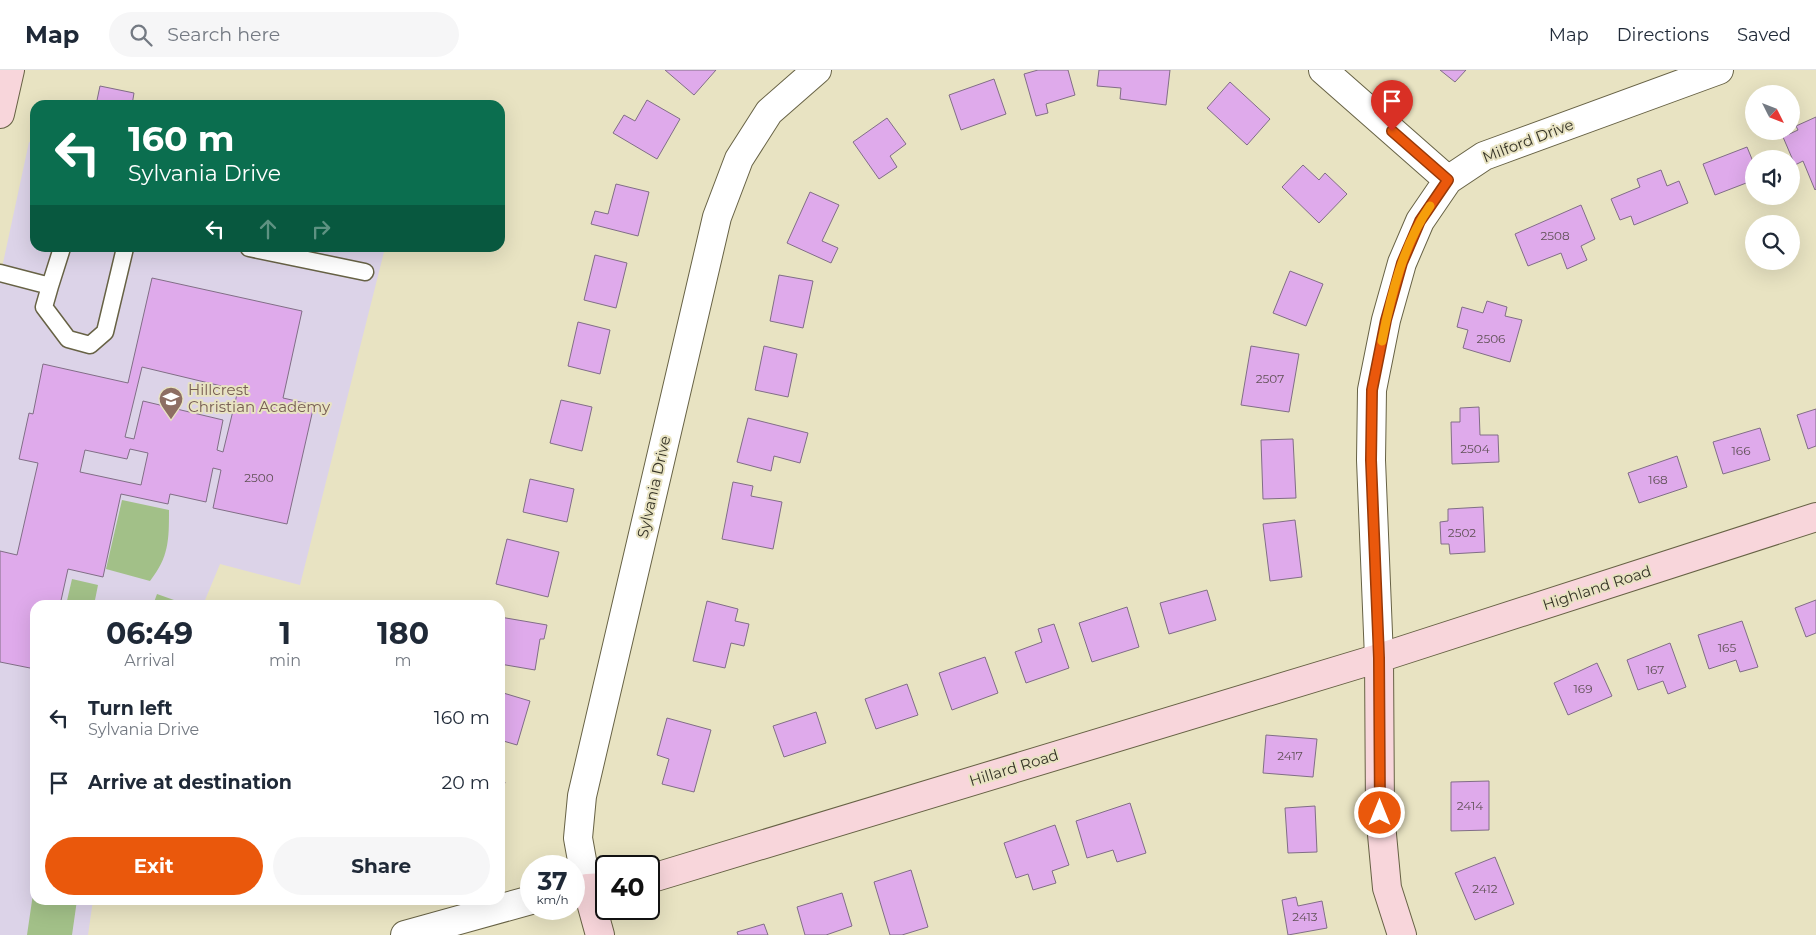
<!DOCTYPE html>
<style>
body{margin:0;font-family:Montserrat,sans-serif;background:#f6f6f7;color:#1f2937;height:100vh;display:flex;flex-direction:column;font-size:19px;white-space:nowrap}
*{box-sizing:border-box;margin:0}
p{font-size:16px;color:#747a83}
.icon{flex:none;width:28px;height:28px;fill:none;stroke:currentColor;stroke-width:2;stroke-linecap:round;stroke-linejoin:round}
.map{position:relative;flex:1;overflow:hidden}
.drawer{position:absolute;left:30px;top:530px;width:475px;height:305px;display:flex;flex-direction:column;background:#fff;border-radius:15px;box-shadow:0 5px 20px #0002}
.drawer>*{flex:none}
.banner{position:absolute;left:30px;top:30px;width:475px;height:152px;border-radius:15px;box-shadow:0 5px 20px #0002;background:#0b6e4f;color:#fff;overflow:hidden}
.needle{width:32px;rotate:132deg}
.tools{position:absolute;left:1745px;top:15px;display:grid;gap:10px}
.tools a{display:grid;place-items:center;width:55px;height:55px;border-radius:50%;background:#fff;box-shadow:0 5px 20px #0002;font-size:25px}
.speed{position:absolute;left:520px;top:785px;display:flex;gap:10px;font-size:25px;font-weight:700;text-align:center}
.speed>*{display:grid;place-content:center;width:65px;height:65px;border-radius:50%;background:#fff;box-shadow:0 5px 20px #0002;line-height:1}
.speed small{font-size:12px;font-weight:400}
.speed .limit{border:2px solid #111;border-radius:8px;background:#fff;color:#111}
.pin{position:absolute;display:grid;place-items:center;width:42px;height:42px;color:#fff;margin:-51px -21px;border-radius:50% 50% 50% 0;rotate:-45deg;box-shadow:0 0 5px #0007}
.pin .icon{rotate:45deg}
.me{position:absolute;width:55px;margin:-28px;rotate:0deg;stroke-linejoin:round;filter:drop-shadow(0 0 4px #0008)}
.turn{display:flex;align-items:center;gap:18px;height:105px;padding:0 15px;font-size:22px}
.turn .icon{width:65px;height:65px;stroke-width:2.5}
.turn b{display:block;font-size:35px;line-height:42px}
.lanes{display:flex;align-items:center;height:48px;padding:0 15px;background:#0003;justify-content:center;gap:25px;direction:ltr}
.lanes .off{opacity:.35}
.eta{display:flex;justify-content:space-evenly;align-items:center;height:85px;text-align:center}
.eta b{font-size:30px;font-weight:700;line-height:35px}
.primary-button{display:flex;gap:10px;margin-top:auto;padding:10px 15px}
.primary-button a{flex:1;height:58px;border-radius:30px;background:#ea580c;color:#fff;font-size:20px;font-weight:700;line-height:58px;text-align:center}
.primary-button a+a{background:#f6f6f7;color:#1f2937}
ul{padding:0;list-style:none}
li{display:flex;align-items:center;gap:15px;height:65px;padding:0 15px}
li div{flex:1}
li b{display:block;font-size:19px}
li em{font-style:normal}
header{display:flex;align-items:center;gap:30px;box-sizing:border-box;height:70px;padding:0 25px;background:#fff;border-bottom:1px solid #e0e1e3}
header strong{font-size:24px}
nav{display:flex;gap:28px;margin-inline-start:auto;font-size:18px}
.search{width:350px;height:45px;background:#f6f6f7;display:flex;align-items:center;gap:12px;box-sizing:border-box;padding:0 18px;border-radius:28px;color:#747a83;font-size:19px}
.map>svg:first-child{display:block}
.education{fill:#dcd3e8}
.green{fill:#a2c088}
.building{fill:#dfaaeb;stroke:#816e86;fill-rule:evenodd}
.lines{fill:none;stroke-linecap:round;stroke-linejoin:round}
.lane-casing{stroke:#676245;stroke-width:19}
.street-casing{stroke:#676245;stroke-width:30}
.secondary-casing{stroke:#676245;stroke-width:30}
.lane{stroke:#fff;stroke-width:16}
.street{stroke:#fff;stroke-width:28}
.secondary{stroke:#f8d6db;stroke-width:28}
.route-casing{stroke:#983908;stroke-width:12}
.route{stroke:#ea580c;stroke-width:9}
.slow{stroke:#f59e0b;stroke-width:9}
.labels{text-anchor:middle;stroke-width:4;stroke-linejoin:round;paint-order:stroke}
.number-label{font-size:12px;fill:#605157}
.street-label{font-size:15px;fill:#353326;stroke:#e8e3c2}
.education-label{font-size:15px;fill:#785e54;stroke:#e8e3c2;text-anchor:start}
</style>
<header>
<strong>Map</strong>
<div class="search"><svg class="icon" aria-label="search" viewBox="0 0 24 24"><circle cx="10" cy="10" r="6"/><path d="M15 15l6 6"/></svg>Search here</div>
<nav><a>Map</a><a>Directions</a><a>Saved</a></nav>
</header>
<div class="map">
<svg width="1816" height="865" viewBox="0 0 1816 865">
<rect width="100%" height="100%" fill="#e8e3c2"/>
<!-- education -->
<path class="education" d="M29 72 35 74V178H385L300 515 220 494 203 535H35V830H93L88 865H0V207Z"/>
<!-- green -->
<path class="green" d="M122 430 169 440C169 470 169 487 150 511L106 499Z
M72 509 98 515 94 535H66Z
M157 524 174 530 173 535H153Z
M35 810V830H77L72 865H27Z"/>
<!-- building -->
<path class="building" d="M665 0H716L694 25Z
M1038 0H1068L1075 25 1046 34 1048 43 1036 46 1024 4Z
M1099 0H1170L1166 35 1120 29 1121 18 1097 16Z
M1440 0H1466L1455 12Z
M994 9 1006 44 961 60 949 25Z
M1230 12 1270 49 1247 75 1207 38Z
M100 16 134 23 132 35H96Z
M647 30 680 49 657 89 613 63 624 45 635 51Z
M1816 47V119L1815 120 1803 91 1795 95 1783 67 1798 60 1796 56Z
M887 48 906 74 890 86 897 97 879 109 853 72Z
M1747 77 1754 94V110L1715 125 1703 94Z
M1303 95 1319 110 1325 103 1347 124 1319 153 1282 117Z
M1661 100 1667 116 1679 111 1688 133 1634 155 1631 146 1620 150 1611 129 1640 117 1637 109Z
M616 114 649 122 638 166 591 154 595 141 608 144Z
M810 122 839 135 822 171 838 178 831 193 787 173Z
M1581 135 1595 169 1581 176 1587 190 1567 199 1561 183 1528 196 1515 164Z
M595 185 627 193 616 238 584 230Z
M1290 201 1323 214 1306 256 1273 243Z
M779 205 813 211 803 258 770 251Z
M152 208 302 241 283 328 314 335 287 454 213 438 221 400 213 398 206 432 170 424 168 434 121 424 103 507 68 499 60 535H35V599L0 592V481L17 485 38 393 19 389 29 343 33 344 43 294 128 313ZM142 297 238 320 223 382 217 380 223 350 143 331 134 369 125 367ZM130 379 148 383 141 415 80 402 85 380 127 389Z
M1487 231 1507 237 1505 246 1522 250 1510 292 1463 278 1468 260 1457 257 1462 237 1483 243Z
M578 252 610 260 600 304 568 296Z
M764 276 797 284 788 327 755 320Z
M1251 276 1299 284 1289 342 1241 335Z
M561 330 592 337 582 381 550 373Z
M1479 337 1480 365H1498L1499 392 1452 394 1451 352H1460V338Z
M1816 339V376L1808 379 1797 345Z
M748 348 808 363 800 393 774 386 771 401 737 392Z
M1760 358 1770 390 1723 404 1713 372Z
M1293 369 1296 428 1263 429 1261 370Z
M1677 386 1687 417 1639 433 1628 403Z
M530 409 574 419 567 452 523 442Z
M733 412 753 416 751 426 782 432 773 479 722 469Z
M1483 437 1485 482 1450 484 1449 474H1441L1440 452 1448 451V439Z
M1295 450 1302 507 1270 511 1263 454Z
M507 469 559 482 548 527 496 514Z
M1207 520 1216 550 1169 564 1160 533Z
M1816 530V563L1806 567 1795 538Z
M707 531 738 539 735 551 749 554 744 576 731 573 725 598 693 591Z
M1127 537 1139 577 1092 592 1079 553Z
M500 547 547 555 544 569H540L535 600 500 594Z
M1742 551 1758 597 1740 602 1736 590 1709 599 1698 565Z
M1054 554 1069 598 1026 613 1015 582 1042 572 1038 559Z
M1670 573 1686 617 1668 624 1663 611 1638 620 1627 590Z
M985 587 998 623 952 640 939 603Z
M1597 593 1612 626 1568 645 1554 613Z
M907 614 918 645 876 659 865 629Z
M500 622 530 631 517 675 500 670Z
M816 642 826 673 784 687 773 656Z
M667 648 711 660 694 722 662 714 669 689 657 685Z
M1266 665 1317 669 1313 707 1263 703Z
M500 711 505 712 500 730Z
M1489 711V760L1451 761V712Z
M1130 733 1146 783 1117 792 1113 780 1087 788 1076 751Z
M1315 736 1317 782 1288 783 1285 738Z
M1055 755 1069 795 1052 801 1056 813 1033 820 1028 804 1016 808 1004 773Z
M1495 787 1514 834 1475 850 1455 803Z
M911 800 928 857 902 865H890L874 812Z
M842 823 852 856 826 865H805L797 837Z
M1296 827 1298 836 1322 831 1327 858 1288 865 1282 830Z
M764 854 768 865H738L737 862Z"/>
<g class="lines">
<defs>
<path id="lane" d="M249 178 365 202
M0 203 50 216 62 178
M50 216 44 237 68 269 90 275 105 262 125 178"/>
<path id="street" d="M1323 0 1448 110
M1379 588 1371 390 1372 320 1386 250 1402 193 1420 151 1448 110 1484 86 1719 0
M574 818H587L578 768 582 726 717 147 739 89 769 42 817 0
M405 865 531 830"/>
<path id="secondary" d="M0 44 10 0
M1379 588 1380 743 1387 818 1402 865
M649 809 1379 588 1816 447
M600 865 587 818 606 817"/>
</defs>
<!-- lane casing -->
<use href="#lane" class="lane-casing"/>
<!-- street casing -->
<use href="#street" class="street-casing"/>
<!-- secondary casing -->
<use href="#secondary" class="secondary-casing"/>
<!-- lane -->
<use href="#lane" class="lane"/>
<!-- street -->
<use href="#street" class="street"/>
<!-- secondary -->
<use href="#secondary" class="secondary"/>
</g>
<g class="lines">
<defs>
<path id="route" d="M1380 743 1379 588 1371 390 1372 320 1386 250 1402 193 1420 151 1448 110 1392 61"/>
</defs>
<!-- route casing -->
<use href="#route" class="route-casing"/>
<!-- route -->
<use href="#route" class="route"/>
<!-- slow -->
<path class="slow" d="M1382 271C1391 225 1403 175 1430 136"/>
</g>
<!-- icons -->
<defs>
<symbol id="school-pin" viewBox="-11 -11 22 30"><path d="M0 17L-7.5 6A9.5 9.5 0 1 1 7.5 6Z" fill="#8d6e63" stroke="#e8e3c2"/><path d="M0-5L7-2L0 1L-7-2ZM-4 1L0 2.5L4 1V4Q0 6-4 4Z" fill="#fff"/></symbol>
</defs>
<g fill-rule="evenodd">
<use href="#school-pin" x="157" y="315" width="28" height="38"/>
</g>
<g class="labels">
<!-- number labels -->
<g class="number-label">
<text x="1555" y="170">2508</text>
<text x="1491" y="273">2506</text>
<text x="1270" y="313">2507</text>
<text x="1475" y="383">2504</text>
<text x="1741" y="385">166</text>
<text x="259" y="412">2500</text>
<text x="1658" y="414">168</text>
<text x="1462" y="467">2502</text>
<text x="1727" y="582">165</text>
<text x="1655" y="604">167</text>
<text x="1583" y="623">169</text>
<text x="1290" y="690">2417</text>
<text x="1470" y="740">2414</text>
<text x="1485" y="823">2412</text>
<text x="1305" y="851">2413</text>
</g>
<!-- street labels -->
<g class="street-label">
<text transform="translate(1528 71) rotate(-21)" y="5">Milford Drive</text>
<text transform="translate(654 417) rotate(-77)" y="5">Sylvania Drive</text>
<text transform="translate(1597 518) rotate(-18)" y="5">Highland Road</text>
<text transform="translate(1014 698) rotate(-17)" y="5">Hillard Road</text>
</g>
<!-- education labels -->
<g class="education-label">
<text x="188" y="325">Hillcrest<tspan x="188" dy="17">Christian Academy</tspan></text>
</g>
</g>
</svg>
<div class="tools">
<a><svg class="needle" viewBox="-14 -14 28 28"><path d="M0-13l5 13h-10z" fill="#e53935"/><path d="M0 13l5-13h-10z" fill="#747a83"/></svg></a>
<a><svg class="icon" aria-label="sound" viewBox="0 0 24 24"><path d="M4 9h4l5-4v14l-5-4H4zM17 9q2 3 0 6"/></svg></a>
<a><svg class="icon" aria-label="search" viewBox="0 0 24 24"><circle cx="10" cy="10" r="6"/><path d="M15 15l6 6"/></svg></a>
</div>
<div class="speed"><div>37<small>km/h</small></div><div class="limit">40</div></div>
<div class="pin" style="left:1392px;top:61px;background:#d93025"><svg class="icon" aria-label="arrive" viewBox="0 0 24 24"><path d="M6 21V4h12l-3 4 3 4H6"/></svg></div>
<svg class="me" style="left:1380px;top:743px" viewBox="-20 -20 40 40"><circle r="17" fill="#ea580c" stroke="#fff" stroke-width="3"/><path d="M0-11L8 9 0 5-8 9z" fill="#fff"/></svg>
<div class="banner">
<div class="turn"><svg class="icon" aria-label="left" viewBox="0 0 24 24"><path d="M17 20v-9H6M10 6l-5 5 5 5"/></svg><div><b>160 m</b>Sylvania Drive</div></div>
<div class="lanes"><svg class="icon" aria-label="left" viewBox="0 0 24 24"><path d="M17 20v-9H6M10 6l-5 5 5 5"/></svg><svg class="icon off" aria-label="ahead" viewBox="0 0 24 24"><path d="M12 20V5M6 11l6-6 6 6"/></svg><svg class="icon off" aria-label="right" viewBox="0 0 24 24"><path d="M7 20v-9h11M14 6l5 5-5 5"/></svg></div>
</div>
<section class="drawer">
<div class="eta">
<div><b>06:49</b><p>Arrival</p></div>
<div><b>1</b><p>min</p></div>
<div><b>180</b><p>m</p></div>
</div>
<ul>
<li><svg class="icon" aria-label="left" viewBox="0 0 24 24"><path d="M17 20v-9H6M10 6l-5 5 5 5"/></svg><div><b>Turn left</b><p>Sylvania Drive</p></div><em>160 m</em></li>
<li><svg class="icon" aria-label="arrive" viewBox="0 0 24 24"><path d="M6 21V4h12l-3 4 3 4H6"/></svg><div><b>Arrive at destination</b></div><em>20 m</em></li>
</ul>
<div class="primary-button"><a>Exit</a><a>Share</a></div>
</section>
</div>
